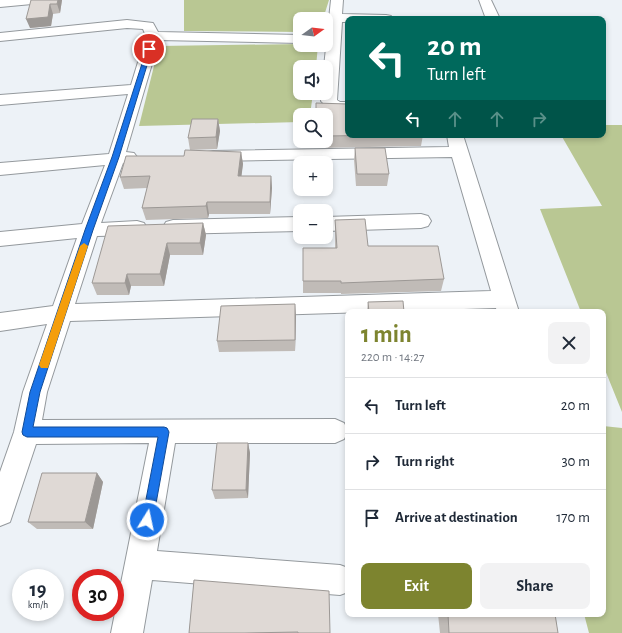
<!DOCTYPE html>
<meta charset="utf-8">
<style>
body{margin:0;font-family:"Alegreya Sans",sans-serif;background:#f2f2f3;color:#1f2937;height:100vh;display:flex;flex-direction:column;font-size:15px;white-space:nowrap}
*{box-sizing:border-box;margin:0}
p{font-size:13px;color:#747a83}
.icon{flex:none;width:22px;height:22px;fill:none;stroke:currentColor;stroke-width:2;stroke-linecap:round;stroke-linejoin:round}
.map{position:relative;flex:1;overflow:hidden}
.drawer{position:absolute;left:345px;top:309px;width:261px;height:308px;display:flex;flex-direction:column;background:#fff;border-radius:8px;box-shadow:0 2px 6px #0003}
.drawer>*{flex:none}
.banner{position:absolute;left:345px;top:16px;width:261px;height:122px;border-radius:8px;box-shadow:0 2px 6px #0003;background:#00695c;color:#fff;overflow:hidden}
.needle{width:26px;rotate:75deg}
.fabs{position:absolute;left:293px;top:12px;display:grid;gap:8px}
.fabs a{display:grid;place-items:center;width:40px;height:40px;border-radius:8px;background:#fff;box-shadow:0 2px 6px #0003;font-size:20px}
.speed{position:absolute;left:12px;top:569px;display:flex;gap:8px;font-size:20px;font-weight:700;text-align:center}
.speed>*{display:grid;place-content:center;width:52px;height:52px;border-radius:50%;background:#fff;box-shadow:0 2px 6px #0003;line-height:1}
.speed small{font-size:10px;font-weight:400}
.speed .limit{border:6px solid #d22;background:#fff;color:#111}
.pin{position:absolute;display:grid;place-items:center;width:34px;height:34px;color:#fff;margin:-17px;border:2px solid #fff;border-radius:50%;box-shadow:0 1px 4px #0007}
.me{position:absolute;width:44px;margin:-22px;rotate:10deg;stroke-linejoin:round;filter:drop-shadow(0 0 3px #0008)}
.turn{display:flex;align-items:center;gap:14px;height:84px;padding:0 16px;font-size:18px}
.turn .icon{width:52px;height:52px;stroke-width:2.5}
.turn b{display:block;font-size:28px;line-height:34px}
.lanes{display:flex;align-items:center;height:38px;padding:0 16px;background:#0003;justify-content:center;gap:20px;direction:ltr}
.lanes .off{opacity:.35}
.round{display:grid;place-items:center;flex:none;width:42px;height:42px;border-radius:8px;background:#f2f2f3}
.overview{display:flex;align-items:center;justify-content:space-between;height:68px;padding:0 16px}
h1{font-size:24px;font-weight:600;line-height:30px;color:#7d842f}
.primary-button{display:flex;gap:8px;margin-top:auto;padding:8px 16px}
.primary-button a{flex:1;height:46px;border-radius:8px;background:#7d842f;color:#fff;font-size:16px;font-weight:600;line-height:46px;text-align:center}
.primary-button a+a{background:#f2f2f3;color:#1f2937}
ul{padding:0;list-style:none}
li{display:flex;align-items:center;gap:12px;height:56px;padding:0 16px;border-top:1px solid #e0e1e3}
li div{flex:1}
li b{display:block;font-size:15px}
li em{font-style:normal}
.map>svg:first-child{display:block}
.green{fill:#b9c793}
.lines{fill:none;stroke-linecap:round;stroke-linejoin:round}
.minor-casing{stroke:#94999d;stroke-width:2}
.minor{fill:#fff;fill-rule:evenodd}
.wall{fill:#c0bbb7}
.shaded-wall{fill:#9c9895}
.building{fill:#dfd9d5;stroke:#9c9895}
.route{fill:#1a73e8;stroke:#114b97}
.slow{fill:#f59e0b}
</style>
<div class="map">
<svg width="622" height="633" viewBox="0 0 622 633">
<rect width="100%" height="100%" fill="#edf2f7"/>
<!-- green -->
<path class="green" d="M184 0H329L323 19H300V32L184 31Z
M300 44V45H318L316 67H300V93H313L310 115H300V122L139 126 159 46Z
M603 125H622V412L603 365V312H581L540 209 602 206 561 135H603Z
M603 426 622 428V633H589L584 614H603Z"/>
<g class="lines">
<defs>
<path id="minor" d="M0 0H38L36 3 32 4 0 7Z
M331 0H343L342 14 386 15 391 16 393 19H348V22H342L337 100 340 102H348V112L330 110 321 101 322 93H326V67H324Z
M479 0H491L500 19H486Z
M127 20 153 23 158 32 300 35V43L159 40 126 152 134 153 137 157 134 161 123 163 101 223 137 221 144 223 147 228 144 233 137 235 97 236 75 304 491 291 452 157 213 161 207 160 204 156 207 152 213 151 449 147 447 135H463L519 312H497L496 308 70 321 47 392 42 420 335 419 344 423 348 431 344 439 335 443H175L157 551 340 565 348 568V592L340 595 152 580 143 633H111L149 443 36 444 10 522 0 526V472L14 432 23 392 47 324 0 331V313L53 306 77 238 0 246V232L82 224 105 165 0 175V163L109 154 128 94 0 105V95L131 85 146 36 143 29 127 28 0 41V33Z
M421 214 428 216 431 221 428 226 421 228 326 231V217Z
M300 217V231L173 234 166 232 163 227 166 222 173 220Z"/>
</defs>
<!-- minor casing -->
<use href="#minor" class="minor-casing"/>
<!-- minor -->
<use href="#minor" class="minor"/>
</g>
<!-- wall -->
<path class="wall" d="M31 0H62L60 13 53 14 51 26 30 28Z
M316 103 348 135H423L421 146 317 148V141H326V115H316Z
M218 119 220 131 217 149 190 150 188 138Z
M355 148 389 174 387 186H356L354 160Z
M241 152 243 164 241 176H271L272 188 270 214H209L208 218 146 220 142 208 147 188 124 189 120 177Z
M335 220 368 246 444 279 441 291 341 294V293H303V281L335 248Z
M203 223 206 235 203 255H170L164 286H131L129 295H97L92 283Z
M368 302 404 312H367Z
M296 316 295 351 219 352 217 341Z
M248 443 250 453 248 498 215 499 212 490Z
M97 473 103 482 93 529H37L28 522Z
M194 580 330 633H189Z
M438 614H555L558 633H440Z"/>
<!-- shaded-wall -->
<path class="shaded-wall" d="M58 0H62L60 13 57 4Z
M50 4 53 14 51 26 30 28 26 19Z
M218 119 220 131 217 149 216 137Z
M241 152 243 164 240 188 238 176Z
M271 176 272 188 270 214V202Z
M207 202 209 214 208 218 206 206Z
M203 223 206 235 203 255 200 243Z
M167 243 170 255 164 286 160 274Z
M127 274 131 286 129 295 125 283Z
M295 304 296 316 295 351Z
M248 443 250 453 248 498 246 490Z
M97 473 103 482 93 529 85 522Z"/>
<!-- building -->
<path class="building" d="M31 0H58L57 4H50L48 17 26 19Z
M316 103 348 104V135H395L326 136V115H316Z
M192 119H218L216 137 188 138Z
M355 148H385L389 174H357Z
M185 150 241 152 238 176H271L270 202H207L206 206 142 208 150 176 120 177 126 156H184Z
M365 219 368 246H438L444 279 341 283V281H303V248H337L335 220Z
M203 223 200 243H167L160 274H127L125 283H92L108 226Z
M403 301 404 312H369L368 302Z
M295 304V340L217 341 221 306Z
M217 443H248L246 490H212Z
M42 473H97L85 522H28Z
M194 580 329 591 330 633H298V632L245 633H189Z
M448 614H555L558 633H449Z"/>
<!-- route -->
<path class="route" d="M147 48 152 49 119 157 93 230 40 392 33 427H164L167 428 169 432 153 520 152 524 147 526 143 524 142 520 158 437H27L23 435 22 432 30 392 85 230 112 157Z"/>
<!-- slow -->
<path class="slow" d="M84 243 88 246 49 365 48 368H41L39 365 80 246Z"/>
</svg>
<div class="fabs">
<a><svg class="needle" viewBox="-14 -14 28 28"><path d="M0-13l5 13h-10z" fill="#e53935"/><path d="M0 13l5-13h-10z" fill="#747a83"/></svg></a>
<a><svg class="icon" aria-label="sound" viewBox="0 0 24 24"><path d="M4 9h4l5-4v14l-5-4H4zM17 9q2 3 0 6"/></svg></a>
<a><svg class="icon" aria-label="search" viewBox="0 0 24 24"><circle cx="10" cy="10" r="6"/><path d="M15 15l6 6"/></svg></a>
<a>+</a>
<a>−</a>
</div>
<div class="speed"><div>19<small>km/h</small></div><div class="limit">30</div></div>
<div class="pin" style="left:149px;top:49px;background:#d93025"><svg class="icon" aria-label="arrive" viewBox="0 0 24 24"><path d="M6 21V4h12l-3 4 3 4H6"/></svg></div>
<svg class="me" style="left:147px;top:520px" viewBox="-20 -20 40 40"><circle r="17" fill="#1a73e8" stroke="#fff" stroke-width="3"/><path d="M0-11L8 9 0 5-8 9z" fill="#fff"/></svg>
<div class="banner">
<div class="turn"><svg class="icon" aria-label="left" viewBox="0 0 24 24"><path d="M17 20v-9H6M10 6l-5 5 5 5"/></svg><div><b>20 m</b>Turn left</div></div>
<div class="lanes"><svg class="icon" aria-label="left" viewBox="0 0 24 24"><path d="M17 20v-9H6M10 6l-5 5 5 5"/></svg><svg class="icon off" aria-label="ahead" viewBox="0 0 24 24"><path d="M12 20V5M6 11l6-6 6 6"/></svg><svg class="icon off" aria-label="ahead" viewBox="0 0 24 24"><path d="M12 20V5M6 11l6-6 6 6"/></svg><svg class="icon off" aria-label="right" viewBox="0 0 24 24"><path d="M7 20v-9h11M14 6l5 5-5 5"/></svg></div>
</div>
<section class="drawer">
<div class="overview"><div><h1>1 min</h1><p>220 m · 14:27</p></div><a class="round"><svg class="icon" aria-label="close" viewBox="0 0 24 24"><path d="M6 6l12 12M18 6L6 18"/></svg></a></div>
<ul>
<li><svg class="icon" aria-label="left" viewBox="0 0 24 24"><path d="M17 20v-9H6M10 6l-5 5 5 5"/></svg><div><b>Turn left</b></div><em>20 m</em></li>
<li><svg class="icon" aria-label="right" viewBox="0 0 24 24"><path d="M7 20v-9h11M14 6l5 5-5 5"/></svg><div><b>Turn right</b></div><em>30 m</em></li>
<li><svg class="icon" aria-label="arrive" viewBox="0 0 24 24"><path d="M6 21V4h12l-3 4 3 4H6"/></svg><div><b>Arrive at destination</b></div><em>170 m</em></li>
</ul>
<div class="primary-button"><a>Exit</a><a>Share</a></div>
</section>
</div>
